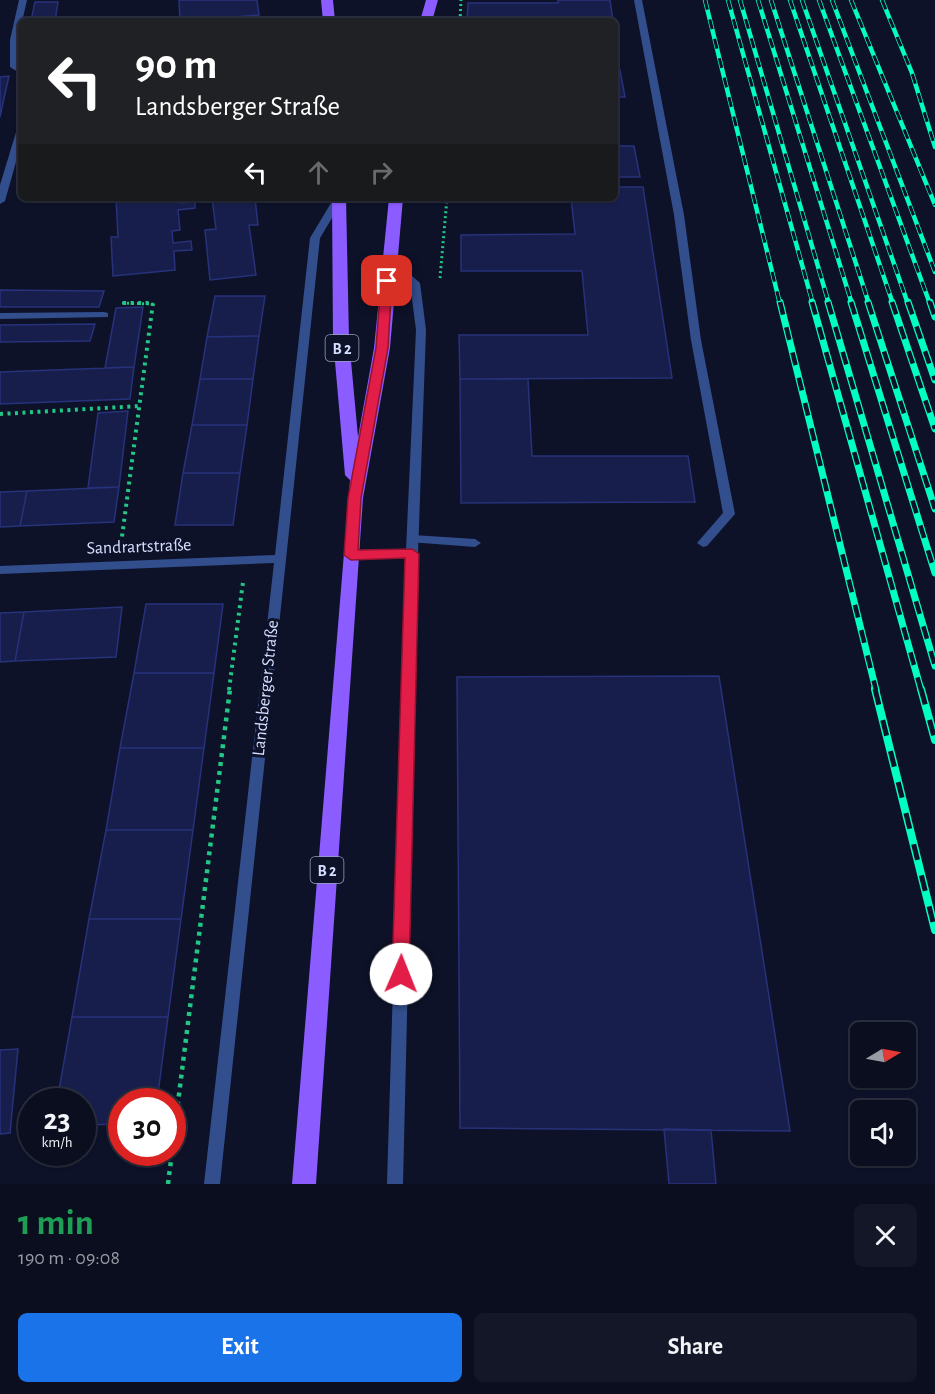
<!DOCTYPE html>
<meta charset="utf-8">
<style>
body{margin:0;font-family:"Alegreya Sans",sans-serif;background:#131728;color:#f1f3f6;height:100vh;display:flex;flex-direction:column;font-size:22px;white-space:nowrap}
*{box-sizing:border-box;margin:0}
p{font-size:20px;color:#999ca4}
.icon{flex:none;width:33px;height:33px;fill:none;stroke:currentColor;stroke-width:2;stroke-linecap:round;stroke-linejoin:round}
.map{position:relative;height:1184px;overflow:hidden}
.panel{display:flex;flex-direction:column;background:#0a0e1f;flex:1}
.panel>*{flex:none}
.guide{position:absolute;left:18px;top:18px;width:600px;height:183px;border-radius:9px;box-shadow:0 2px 4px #0004,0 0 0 2px #2a2e3d;background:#202124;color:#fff;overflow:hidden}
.needle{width:39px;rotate:80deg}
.tools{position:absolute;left:850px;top:1022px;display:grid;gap:12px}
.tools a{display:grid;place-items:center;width:66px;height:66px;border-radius:9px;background:#0a0e1f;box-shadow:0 2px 4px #0004,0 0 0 2px #2a2e3d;font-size:30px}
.speed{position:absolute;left:18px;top:1088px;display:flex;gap:12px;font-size:30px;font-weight:700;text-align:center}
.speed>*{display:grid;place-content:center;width:78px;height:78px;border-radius:50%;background:#0a0e1f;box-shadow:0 2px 4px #0004,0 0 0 2px #2a2e3d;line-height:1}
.speed small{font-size:15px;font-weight:400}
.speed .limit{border:9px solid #d22;background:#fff;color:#111}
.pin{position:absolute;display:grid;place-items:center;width:51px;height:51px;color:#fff;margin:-26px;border-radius:12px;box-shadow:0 3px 9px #0006}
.me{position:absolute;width:66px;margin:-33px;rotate:1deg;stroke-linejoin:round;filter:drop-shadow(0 0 4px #0008)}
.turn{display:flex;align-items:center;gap:21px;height:126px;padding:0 18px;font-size:27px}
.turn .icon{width:78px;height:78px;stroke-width:2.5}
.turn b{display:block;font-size:42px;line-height:51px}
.lanes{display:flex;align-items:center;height:57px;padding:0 18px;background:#0003;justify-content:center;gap:30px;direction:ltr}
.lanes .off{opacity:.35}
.round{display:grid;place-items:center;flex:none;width:63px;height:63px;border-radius:9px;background:#131728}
.overview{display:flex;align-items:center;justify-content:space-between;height:102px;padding:0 18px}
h1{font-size:36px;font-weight:700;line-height:45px;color:#1e9e55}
.button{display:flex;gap:12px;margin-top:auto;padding:12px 18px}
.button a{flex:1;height:69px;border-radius:9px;background:#1a73e8;color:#fff;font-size:24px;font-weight:700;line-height:69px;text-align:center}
.button a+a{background:#131728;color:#f1f3f6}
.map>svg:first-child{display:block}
.building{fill:#171e4c;stroke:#27327a;stroke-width:1.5}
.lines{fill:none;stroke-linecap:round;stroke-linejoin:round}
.path-far2{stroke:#22c685;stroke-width:3;stroke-dasharray:2 3;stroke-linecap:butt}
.path-far1{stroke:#22c685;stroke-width:4;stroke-dasharray:3 4.5;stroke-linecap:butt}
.path{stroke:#22c685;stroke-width:4.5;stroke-dasharray:4 5;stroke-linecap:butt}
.lane{fill:#334e8d;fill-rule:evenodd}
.street{fill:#334e8d;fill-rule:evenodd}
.primary{fill:#8b5cff;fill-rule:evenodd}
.rail-far2-casing{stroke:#01ffc3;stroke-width:4.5}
.rail-far1-casing{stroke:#01ffc3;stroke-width:7}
.rail-casing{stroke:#01ffc3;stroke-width:8}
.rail-far2{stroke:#0d1229;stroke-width:3;stroke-dasharray:10;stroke-linecap:butt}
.rail-far1{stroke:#0d1229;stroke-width:4.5;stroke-dasharray:13;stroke-linecap:butt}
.rail{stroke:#0d1229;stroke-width:5;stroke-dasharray:16;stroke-linecap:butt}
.route{fill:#e11d48;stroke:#92132f;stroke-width:1.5}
.labels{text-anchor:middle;stroke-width:6;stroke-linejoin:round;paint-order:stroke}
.shield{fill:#0d1229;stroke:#99a1bf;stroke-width:1.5}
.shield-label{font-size:16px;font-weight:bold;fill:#d5deff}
.street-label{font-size:18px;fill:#d5deff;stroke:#0d1229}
</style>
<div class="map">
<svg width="935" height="1184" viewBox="0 0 935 1184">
<rect width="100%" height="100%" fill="#0d1229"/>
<!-- building -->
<path class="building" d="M179 0H257L259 15 180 21Z
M558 0H610L613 21H467L468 3H558Z
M35 2H58L55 21H31Z
M237 17 238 21H180Z
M615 70H620L625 97H615Z
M9 76 4 98 0 117V77Z
M615 146H634L640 177H615Z
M615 187H643L672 378 460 379 459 335H588L582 271H461V235L575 234 571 198H615Z
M116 198H179L180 203 195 202V208L178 210 180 230 172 231 173 243 191 241 192 250 174 251 175 270 113 276 111 237H118Z
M212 198H255L258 225H249L256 275 210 280 205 230 216 229Z
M0 290 104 291 99 307H0Z
M215 296H265L259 336 207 337Z
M143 307 134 367 105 368 116 308Z
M95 324 90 341 0 342V325Z
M259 336 253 379H200L207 337Z
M134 367 130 399 0 404V372Z
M200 379H253L247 425H192Z
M460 379H528L532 456H688L695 502 461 503Z
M128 411 119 487 88 488 98 413Z
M192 425H247L240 473H183Z
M183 473H240L233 525H175Z
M119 487 114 522 20 526 27 491Z
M27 491 20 526 0 527V492Z
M146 604H223L214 673H134Z
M122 607 116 657 15 661 24 612Z
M24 612 15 661 0 662V613Z
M134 673H214L204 748H120Z
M719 676 790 1131 460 1128 457 677Z
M120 748H204L193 830H106Z
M106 830H193L181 919H89Z
M89 919H181L168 1017H72Z
M72 1017H168L157 1101H122V1124L82 1125V1101H57Z
M18 1049 10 1133 0 1134V1050Z
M664 1129 711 1130 716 1184H669Z"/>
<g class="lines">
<!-- path-far2 -->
<path class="path-far2" d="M460 21 461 0
M440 278 447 198
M122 303 153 304"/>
<!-- path-far1 -->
<path class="path-far1" d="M0 414 140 406
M121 544 153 303H122
M229 690 243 582"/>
<!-- path -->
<path class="path" d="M172 1150 230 689
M168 1184 172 1152"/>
<!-- lane -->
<path class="lane" d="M19 0H27L18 40V66L21 68V74L10 67V40Z
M634 0H642L684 215 701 340 735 514 707 546 703 547 697 543 723 513 691 340 674 215Z
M21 126V144L5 201 0 204V185L17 129Z
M104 312 108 313V317L0 319V313Z
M413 535 475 539 481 543 475 547 409 542 407 539Z"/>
<!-- street -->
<path class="street" d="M334 198H344L320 238 220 1184H204L274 563 0 574V566L275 555 310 238Z
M388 256 391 257 420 283 426 330 418 554 403 1184H387L406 558 351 559 345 555 351 551 406 550 416 330 410 284 385 261 383 259Z"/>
<!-- primary -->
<path class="primary" d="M321 0H333L335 21H323Z
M426 0H438L432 21H420Z
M332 198H346L349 339 358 437 374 348 389 198H403L390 348 363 498 316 1184H292L350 480 345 475 333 339Z"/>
<defs>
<path id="rail-far2" d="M705 0 780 304
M728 0 813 304
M740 0 829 304
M758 0 852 304
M771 0 869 304
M790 0 893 304
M802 0 908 304
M819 0 930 304
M832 0 935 272
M851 0 935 205
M882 0 912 73 935 147"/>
<path id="rail-far1" d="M780 302 876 690
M812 302 921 690
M828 302 935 666
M851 302 935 573
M868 302 935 509
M892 302 935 429
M908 302 935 380
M930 302 935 317"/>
<path id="rail" d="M875 689 935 930
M921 689 935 740"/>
</defs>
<!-- rail-far2 casing -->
<use href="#rail-far2" class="rail-far2-casing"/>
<!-- rail-far1 casing -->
<use href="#rail-far1" class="rail-far1-casing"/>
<!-- rail casing -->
<use href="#rail" class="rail-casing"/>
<!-- rail-far2 -->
<use href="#rail-far2" class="rail-far2"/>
<!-- rail-far1 -->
<use href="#rail-far1" class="rail-far1"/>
<!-- rail -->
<use href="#rail" class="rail"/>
</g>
<!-- route -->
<path class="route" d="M387 278 392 281 388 348 361 498 358 550 412 549 419 554 409 974 407 979 401 981 395 979 392 974 405 558 351 560 344 555 348 498 376 348 381 281Z"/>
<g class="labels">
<!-- shield labels -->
<g class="shield">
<rect x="325.5" y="335" width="33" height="26" rx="4.5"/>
<rect x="310.5" y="857" width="33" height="26" rx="4.5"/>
</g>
<g class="shield-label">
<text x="342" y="354">B 2</text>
<text x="327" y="876">B 2</text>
</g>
<!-- street labels -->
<g class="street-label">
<text transform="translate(139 546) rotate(-2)" y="6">Sandrartstraße</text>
<text transform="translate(265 688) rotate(-84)" y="6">Landsberger Straße</text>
</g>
</g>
</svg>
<div class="tools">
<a><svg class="needle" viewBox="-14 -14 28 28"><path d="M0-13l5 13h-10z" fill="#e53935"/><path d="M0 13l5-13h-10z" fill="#999ca4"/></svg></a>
<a><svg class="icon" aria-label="sound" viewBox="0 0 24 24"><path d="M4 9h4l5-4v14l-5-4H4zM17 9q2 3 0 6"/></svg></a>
</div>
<div class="speed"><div>23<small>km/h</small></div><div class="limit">30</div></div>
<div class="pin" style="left:387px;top:281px;background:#d93025"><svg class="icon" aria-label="arrive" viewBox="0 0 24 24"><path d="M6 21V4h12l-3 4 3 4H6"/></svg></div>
<svg class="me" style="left:401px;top:974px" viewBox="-20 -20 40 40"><circle r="19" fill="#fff"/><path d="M0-13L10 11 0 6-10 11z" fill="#e11d48"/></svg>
<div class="guide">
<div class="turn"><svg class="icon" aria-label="left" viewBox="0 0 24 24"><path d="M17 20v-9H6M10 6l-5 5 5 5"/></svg><div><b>90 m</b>Landsberger Straße</div></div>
<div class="lanes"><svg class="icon" aria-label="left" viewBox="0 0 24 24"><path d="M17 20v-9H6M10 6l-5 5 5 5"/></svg><svg class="icon off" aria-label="ahead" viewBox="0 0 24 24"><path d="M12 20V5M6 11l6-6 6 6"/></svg><svg class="icon off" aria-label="right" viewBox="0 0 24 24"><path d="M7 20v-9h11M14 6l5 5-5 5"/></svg></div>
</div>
</div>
<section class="panel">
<div class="overview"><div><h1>1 min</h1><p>190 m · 09:08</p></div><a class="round"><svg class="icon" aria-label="close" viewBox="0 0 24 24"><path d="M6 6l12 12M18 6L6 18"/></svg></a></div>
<div class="button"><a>Exit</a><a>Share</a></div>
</section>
